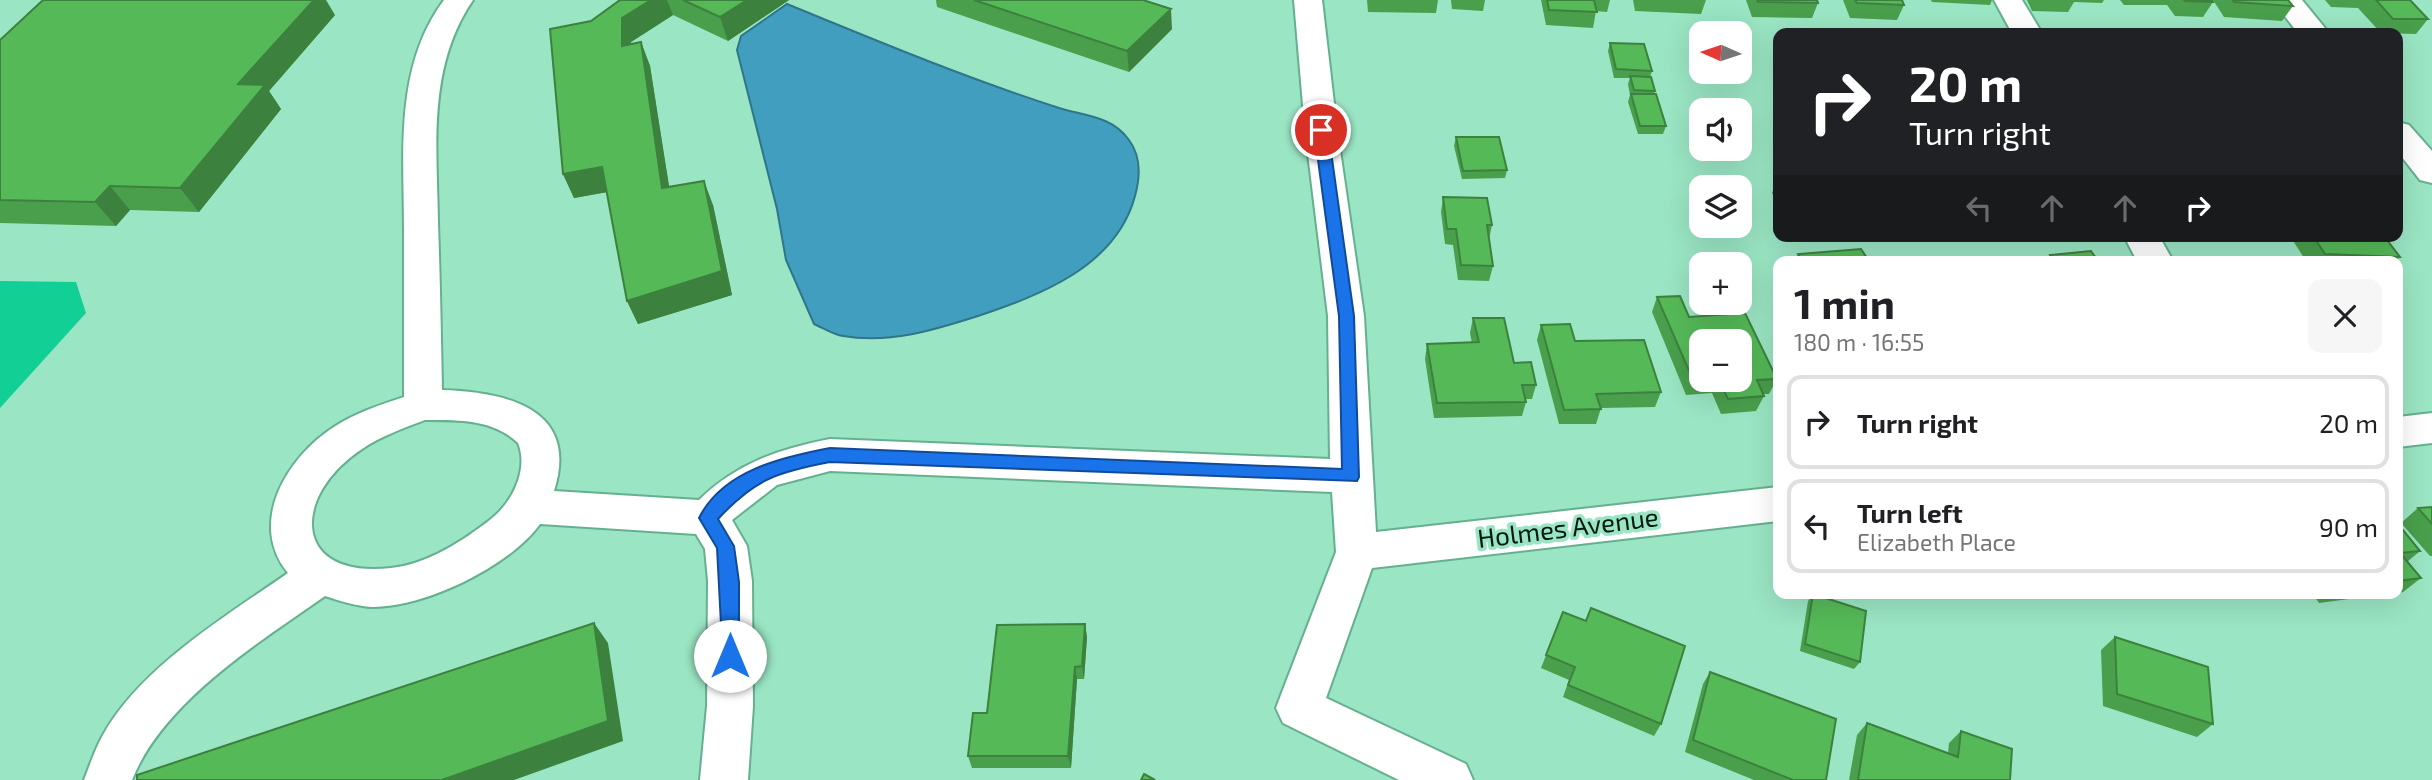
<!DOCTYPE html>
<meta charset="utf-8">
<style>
body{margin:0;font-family:"Exo 2",sans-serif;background:#f6f6f6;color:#202124;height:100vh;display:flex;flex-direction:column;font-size:26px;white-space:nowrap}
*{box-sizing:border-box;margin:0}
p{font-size:23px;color:#757577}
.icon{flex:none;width:38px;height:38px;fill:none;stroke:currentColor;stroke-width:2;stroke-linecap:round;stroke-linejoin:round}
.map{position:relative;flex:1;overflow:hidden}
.panel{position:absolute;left:1773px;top:256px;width:630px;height:343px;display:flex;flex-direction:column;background:#fff;border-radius:14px;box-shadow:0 7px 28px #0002}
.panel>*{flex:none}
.guide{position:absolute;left:1773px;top:28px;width:630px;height:214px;border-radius:14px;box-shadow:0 7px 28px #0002;background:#202124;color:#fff;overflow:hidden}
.needle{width:46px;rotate:273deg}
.tools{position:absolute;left:1689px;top:21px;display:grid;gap:14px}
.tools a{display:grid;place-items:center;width:63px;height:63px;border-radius:14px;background:#fff;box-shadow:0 7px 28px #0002;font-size:35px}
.pin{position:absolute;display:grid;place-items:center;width:60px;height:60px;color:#fff;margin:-30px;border:4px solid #fff;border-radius:50%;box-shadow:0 2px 7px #0007}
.me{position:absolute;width:77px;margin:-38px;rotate:0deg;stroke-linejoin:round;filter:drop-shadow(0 0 5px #0008)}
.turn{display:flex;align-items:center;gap:24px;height:147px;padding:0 21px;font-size:32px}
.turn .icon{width:91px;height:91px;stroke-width:2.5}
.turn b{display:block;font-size:49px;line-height:60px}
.lanes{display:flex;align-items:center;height:66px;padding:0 21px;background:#0003;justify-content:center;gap:35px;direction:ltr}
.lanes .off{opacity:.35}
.round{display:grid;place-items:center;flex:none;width:74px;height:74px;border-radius:14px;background:#f6f6f6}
.head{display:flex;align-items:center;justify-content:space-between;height:119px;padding:0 21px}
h1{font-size:42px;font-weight:700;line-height:52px}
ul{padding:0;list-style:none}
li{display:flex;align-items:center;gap:21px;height:94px;margin:0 14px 10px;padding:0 7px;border:4px solid #e0e0e0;border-radius:14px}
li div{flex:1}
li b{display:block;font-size:26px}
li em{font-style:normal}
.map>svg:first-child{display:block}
.green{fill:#11cf95}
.water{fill:#419ebe;stroke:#2e7689;stroke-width:2}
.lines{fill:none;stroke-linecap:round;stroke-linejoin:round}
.minor-casing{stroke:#65b08f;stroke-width:4}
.minor{fill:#fff;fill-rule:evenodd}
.wall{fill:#499f4c;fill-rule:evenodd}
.shaded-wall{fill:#3c823e}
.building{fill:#55b958;stroke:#3c823e;stroke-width:2}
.route{fill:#1a73e8;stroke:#114b97;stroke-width:2}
.labels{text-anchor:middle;stroke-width:7;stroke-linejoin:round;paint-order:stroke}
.street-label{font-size:26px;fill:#00190e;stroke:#9ae5c3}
</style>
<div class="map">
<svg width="2432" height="780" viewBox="0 0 2432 780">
<rect width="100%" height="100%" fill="#9ae5c3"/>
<!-- green -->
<path class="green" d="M0 281 76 282 86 313 0 408Z"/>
<!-- water -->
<path class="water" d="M787 4C877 41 966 78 1059 108 1085 116 1112 116 1129 140 1141 156 1140 178 1135 196 1116 267 1040 295 978 316 934 330 890 344 843 336 834 335 823 328 814 324L786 260 777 209 737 50 741 36Z"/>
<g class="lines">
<defs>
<path id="minor" d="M444 0H473C427 67 437 146 438 223 440 279 441 335 442 390 507 392 580 409 554 491L699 500C737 463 779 449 830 439L1330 459 1328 316 1305 129 1294 0H1322L1337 129 1364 316 1376 532 1778 487V521L1372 568 1326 698 1466 764 1473 780H1399L1283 723 1276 708 1336 552 1332 492 830 471 777 485 732 520 747 546 752 581 753 706 748 780H700L707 706 708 581 705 549 696 534 540 524C510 566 424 608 372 607 356 606 340 601 325 596 258 643 163 702 132 780H84C90 765 95 749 103 735 140 668 226 616 288 573 247 523 287 457 334 427 355 413 380 405 404 397 404 341 404 286 404 231 404 153 394 67 444 0ZM425 420C458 420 493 419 518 443 529 469 512 503 491 519 463 541 428 564 391 568 290 579 292 495 362 449 381 436 404 428 425 420Z
M1994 0H2022L2042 33H2012Z
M2272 0H2302L2329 33H2298Z
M2398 122 2409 125 2432 151V183L2420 180 2398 152Z
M2124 236H2159L2173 261H2137Z
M2432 413V443L2398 447V417Z"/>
</defs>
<!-- minor casing -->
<use href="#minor" class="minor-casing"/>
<!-- minor -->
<use href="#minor" class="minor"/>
</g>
<!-- wall -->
<path class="wall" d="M620 0H789L728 41 673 15 631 42V44L641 42 650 66 669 187 713 205 732 295 638 324 627 301 607 192 574 198 563 174 591 21Z
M936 0H1143L1172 29 1129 72 937 7Z
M1367 0H1438L1436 13 1368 12Z
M1451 0H1485L1483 11 1452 9Z
M1541 0H1610L1607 12 1596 11 1593 28 1546 25Z
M1633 0H1706L1701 14 1635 11Z
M1746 0H1817L1818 3 1812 18 1752 17Z
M1843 0H1902L1904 5 1897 20 1850 18Z
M1931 0H1992L1990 5 1932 2Z
M2027 0H2104L2102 3 2074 2 2068 12 2032 11Z
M2120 0H2212L2213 2 2203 17 2175 16 2167 5H2124Z
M2213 0H2288L2293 6 2282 21 2224 17Z
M2325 0H2410L2428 19 2416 34 2381 33 2358 8 2331 7Z
M335 15 269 91 281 109 199 212 130 210 116 226 0 223V40Z
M1610 43 1652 71 1650 77 1655 91 1654 94 1666 126 1663 134H1638L1628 102 1630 95 1628 84 1630 78H1614L1608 51Z
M1456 137 1507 170 1505 178 1462 179 1454 146Z
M1778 184V203L1772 193 1775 185Z
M1443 197 1492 225 1489 239 1493 266 1489 281 1458 280 1453 245 1445 244 1441 212Z
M2290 236H2384L2400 257 2396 261H2306Z
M1798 254 1869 261H1795Z
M2050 255 2098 261H2047Z
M1680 296 1689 317 1745 313 1777 379 1769 394H1763L1764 396 1756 411 1721 414 1712 393 1686 395 1652 312 1657 297ZM1701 341H1740V380H1701Z
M1473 318 1514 363 1536 385 1532 399H1526V402L1522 416 1434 418 1425 359 1427 344 1472 343 1470 333Z
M1541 325 1575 341 1661 392 1655 407 1601 408 1596 424H1559L1537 340Z
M2432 507V556H2430L2401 523 2418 508Z
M2398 524 2420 551 2407 562 2421 578 2403 592 2398 593Z
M2312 593H2394L2319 603Z
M1813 594 1860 662 1854 669 1800 651 1808 601Z
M1591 608 1661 724 1654 736 1563 697 1569 680 1541 668 1563 612 1585 621Z
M1085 624 1087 637 1084 679H1077L1071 768H972L968 756 987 713Z
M2115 637 2213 724 2197 737 2103 706 2101 650Z
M1710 672 1826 780H1754L1685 752 1703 684Z
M1867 723 1948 753 1949 743 1961 731 2010 780H1849L1857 735Z"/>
<!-- shaded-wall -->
<path class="shaded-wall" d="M314 0H326L335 15 269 91 281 109 199 212 180 188 238 84Z
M651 0H667L673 15 631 42 632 70 622 46V18Z
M747 0H789L728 41 720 17Z
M1171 9 1172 29 1129 72 1127 51Z
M641 42 650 66 673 211 662 188Z
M602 167 613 191 574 198 563 174Z
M704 181 713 205 732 295 638 324 627 301Z
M110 186 130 210 116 226 95 202Z
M594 623 608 643 623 741 514 780H442Z
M1085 624 1087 637 1084 679 1082 666Z
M1075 667 1077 679 1071 768 1068 756Z"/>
<!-- building -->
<path class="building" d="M43 0H314L238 84 265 85 180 188 110 186 95 202 0 200V40Z
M620 0H651L622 18V46L641 42 662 188 704 181 722 271 627 301 602 167 563 174 550 29 591 21Z
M683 0H747L720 17Z
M974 0H1143L1171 9 1127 51Z
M1547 0H1594L1597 12 1549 10Z
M1757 0H1817L1818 3 1758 2Z
M1855 0H1902L1904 5 1857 3Z
M2184 0H2212L2213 2 2185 1Z
M2233 0H2288L2293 6 2234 2Z
M2376 0H2410L2428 19H2393Z
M1610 43 1644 44 1652 71 1616 69Z
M1630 76 1651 77 1655 91 1634 90Z
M1631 94H1656L1666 126H1640Z
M1456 137H1499L1507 170 1463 171Z
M1443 197 1487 198 1492 225H1487L1493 266 1461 265 1456 229H1447Z
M2313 236H2384L2400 257 2325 254Z
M1861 249 1869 261H1802L1798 254Z
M2091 251 2098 261H2054L2050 255Z
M1680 296 1689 317 1745 313 1777 379 1757 380 1764 396 1728 399 1719 380H1740V341H1701L1702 380H1693L1657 297Z
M1473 318H1504L1514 363 1531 362 1536 385H1522L1526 402 1437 403 1427 344 1479 342Z
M1570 324 1575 341 1644 340 1661 392 1596 394 1601 409 1564 410 1541 325Z
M2432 507V524L2418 508Z
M2398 524 2420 551 2400 553 2421 578 2398 581Z
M1813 594 1866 611 1860 662 1805 644Z
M1591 608 1685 646 1661 724 1568 685 1575 667 1546 655 1563 612 1586 621Z
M594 623 608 721 442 780H137V775Z
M1085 624 1082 666 1075 667 1068 756H968L973 713H987L997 625Z
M2115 637 2208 667 2213 724 2117 694Z
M1710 672 1836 719 1826 780H1793L1693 740Z
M1867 723 1958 757 1961 731 2012 749 2010 780H1858Z
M1144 774 1155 780H1141Z"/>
<!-- route -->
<path class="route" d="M1321 125 1328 130 1354 316 1359 477 1357 481 830 462C777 472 755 479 718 519L734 546 739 582V656L737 662 730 664 723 662 717 548 699 518C723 470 783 457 830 448L1342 469 1339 316 1314 130Z"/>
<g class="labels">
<!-- street labels -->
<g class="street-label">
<text transform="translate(1568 528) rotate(-7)" y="9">Holmes Avenue</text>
</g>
</g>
</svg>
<div class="tools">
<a><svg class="needle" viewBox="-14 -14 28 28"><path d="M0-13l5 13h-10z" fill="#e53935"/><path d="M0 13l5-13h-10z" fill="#757577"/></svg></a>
<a><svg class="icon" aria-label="sound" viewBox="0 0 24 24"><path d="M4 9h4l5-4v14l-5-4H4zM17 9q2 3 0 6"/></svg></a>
<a><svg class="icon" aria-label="layers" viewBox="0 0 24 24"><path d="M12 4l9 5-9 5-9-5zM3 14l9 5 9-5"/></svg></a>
<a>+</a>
<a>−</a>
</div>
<div class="pin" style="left:1321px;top:130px;background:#d93025"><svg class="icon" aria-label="arrive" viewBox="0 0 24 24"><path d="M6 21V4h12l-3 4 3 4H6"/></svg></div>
<svg class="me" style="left:730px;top:656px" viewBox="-20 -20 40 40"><circle r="19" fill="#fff"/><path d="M0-13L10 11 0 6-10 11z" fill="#1a73e8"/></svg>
<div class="guide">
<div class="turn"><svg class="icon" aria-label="right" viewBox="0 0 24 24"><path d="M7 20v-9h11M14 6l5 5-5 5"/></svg><div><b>20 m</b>Turn right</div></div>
<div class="lanes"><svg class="icon off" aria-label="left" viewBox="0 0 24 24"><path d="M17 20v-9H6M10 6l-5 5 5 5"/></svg><svg class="icon off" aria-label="ahead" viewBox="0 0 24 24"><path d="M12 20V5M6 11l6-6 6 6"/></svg><svg class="icon off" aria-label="ahead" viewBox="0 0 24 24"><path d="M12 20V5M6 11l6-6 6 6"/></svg><svg class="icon" aria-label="right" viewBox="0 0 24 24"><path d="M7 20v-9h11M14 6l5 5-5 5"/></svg></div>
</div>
<section class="panel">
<div class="head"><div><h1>1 min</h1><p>180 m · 16:55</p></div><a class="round"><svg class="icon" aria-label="close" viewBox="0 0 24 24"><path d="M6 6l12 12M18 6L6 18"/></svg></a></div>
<ul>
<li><svg class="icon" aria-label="right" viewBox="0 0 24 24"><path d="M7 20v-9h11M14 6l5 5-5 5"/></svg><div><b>Turn right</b></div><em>20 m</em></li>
<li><svg class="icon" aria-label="left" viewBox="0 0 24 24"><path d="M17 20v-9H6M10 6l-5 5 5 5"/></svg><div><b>Turn left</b><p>Elizabeth Place</p></div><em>90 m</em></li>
</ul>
</section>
</div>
